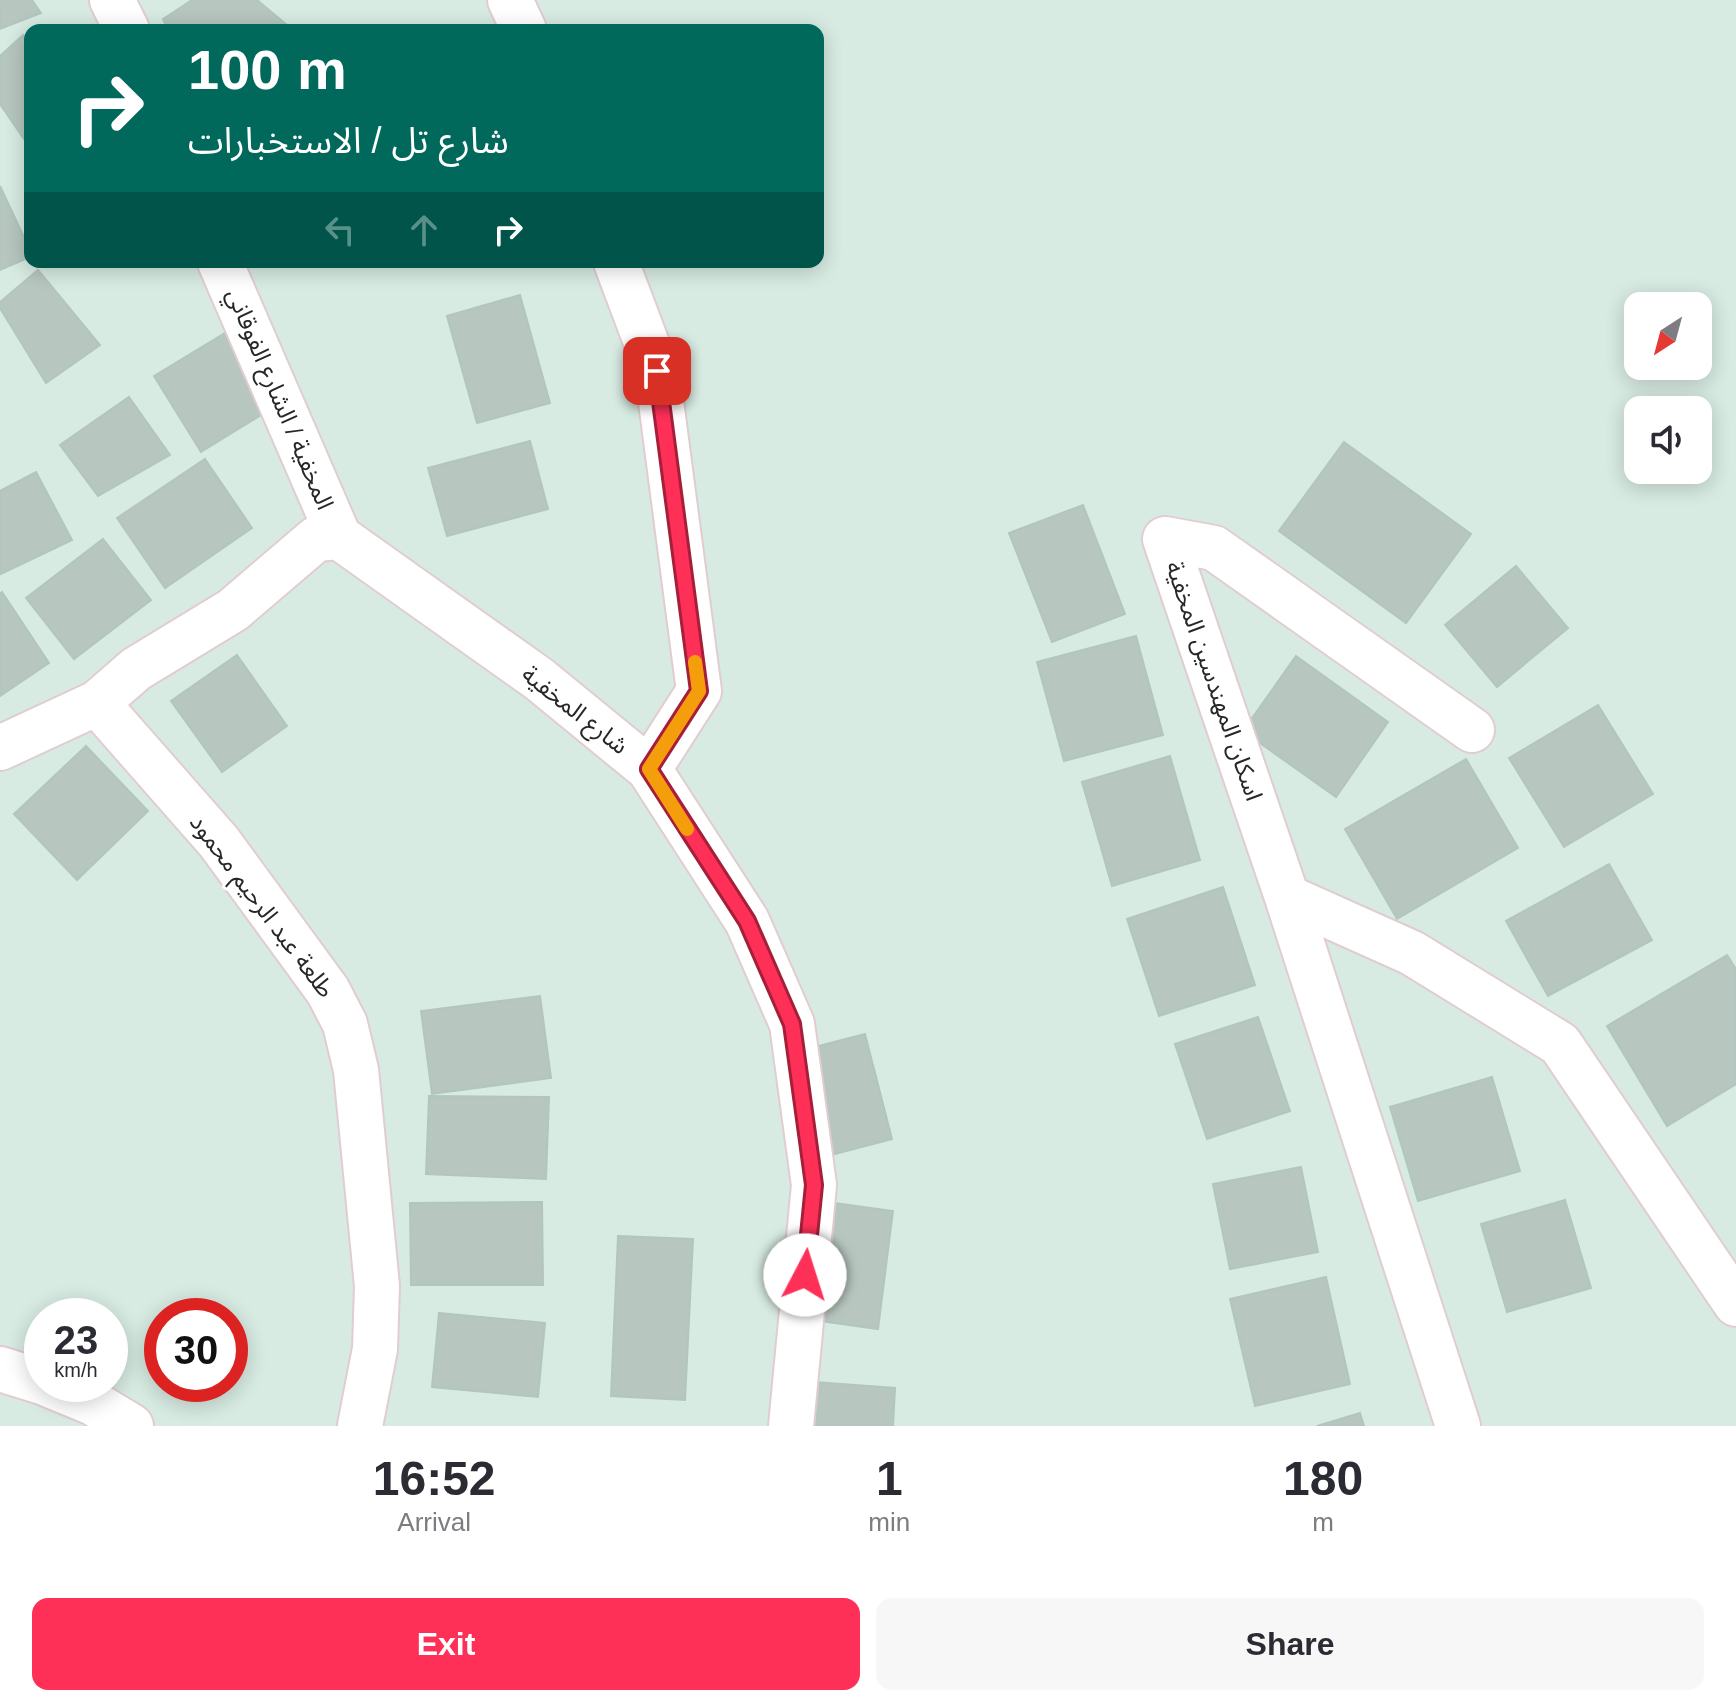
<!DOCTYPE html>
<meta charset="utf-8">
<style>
body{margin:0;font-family:Helvetica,"Noto Sans Arabic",sans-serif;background:#f7f7f7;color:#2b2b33;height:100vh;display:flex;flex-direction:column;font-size:30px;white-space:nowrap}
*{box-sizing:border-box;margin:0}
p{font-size:26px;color:#7c7c81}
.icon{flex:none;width:44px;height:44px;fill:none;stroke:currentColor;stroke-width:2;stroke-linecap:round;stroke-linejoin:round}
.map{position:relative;height:1426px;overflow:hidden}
.panel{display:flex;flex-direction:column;background:#fff;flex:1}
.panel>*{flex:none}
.top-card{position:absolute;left:24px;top:24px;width:800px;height:244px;border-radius:16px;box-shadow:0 4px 20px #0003;background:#00695c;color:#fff;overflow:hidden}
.needle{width:52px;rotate:216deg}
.fabs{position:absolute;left:1624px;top:292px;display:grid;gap:16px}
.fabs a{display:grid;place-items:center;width:88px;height:88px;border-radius:16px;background:#fff;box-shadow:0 4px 20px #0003;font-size:40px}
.speed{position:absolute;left:24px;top:1298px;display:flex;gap:16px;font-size:40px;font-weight:700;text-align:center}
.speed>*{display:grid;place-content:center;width:104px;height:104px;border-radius:50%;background:#fff;box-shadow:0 4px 20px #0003;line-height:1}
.speed small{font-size:20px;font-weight:400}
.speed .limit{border:12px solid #d22;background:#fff;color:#111}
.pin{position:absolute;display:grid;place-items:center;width:68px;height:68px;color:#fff;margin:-34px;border-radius:16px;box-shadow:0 4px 12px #0006}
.me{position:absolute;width:88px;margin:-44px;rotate:5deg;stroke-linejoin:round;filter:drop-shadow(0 0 6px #0008)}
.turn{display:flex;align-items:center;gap:28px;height:168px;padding:0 32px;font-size:36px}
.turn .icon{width:104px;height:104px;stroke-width:2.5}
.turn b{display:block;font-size:56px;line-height:68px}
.lanes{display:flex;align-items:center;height:76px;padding:0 32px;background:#0003;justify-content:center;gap:40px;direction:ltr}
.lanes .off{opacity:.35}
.eta{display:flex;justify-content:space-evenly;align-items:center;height:136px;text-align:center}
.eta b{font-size:48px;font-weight:700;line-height:56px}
.action{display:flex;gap:16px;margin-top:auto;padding:16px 32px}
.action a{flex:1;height:92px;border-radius:16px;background:#ff3058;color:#fff;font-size:32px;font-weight:700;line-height:92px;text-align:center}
.action a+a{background:#f7f7f7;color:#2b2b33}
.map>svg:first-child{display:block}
.building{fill:#b7c6bf;stroke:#b1c6be;stroke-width:2}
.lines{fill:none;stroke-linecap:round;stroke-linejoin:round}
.minor-casing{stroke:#e1cdd1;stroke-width:48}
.minor{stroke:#fff;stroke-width:44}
.route-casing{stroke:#a61f39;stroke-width:20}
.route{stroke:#ff3058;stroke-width:14}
.slow{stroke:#f59e0b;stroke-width:14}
.labels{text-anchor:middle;stroke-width:6;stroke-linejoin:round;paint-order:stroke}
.street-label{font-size:24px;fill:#272727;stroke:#fff}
</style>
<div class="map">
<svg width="1736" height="1426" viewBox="0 0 1736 1426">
<rect width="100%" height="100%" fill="#d7ebe2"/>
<!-- building -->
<path class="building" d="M0 0H32L41 13 0 29Z
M192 0H257L293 30H168L163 19Z
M23 35 30 42V135L24 139 0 104V56Z
M0 186 30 250V257L0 270Z
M38 270 100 345 46 383 0 308V302Z
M520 295 550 403 477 423 447 316Z
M233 328 279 404 201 452 154 376Z
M129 397 170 455 98 496 60 445Z
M530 441 548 509 447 536 428 468Z
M1344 442 1471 534 1406 623 1279 531Z
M205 459 252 528 165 588 117 518Z
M36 472 72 540 1 574 0 491Z
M1083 505 1125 614 1052 642 1009 533Z
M103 539 151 600 74 659 26 598Z
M1516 566 1568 628 1497 687 1445 625Z
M2 592 49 663 0 696V594Z
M1136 636 1163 735 1064 761 1037 662Z
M237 655 287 726 222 772 171 701Z
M1296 656 1388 722 1336 797 1243 731Z
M1598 705 1653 794 1564 847 1509 758Z
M86 746 148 811 77 880 14 814Z
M1170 756 1200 860 1112 886 1082 782Z
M1466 759 1518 848 1397 919 1345 829Z
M1609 864 1652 940 1548 996 1506 921Z
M1223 887 1255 985 1159 1016 1127 919Z
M1727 955 1736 969V1084L1667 1126 1607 1026Z
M540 996 551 1078 432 1094 421 1011Z
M1258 1017 1290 1111 1207 1139 1175 1044Z
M865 1034 892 1139 812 1160 784 1055Z
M1492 1077 1520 1171 1418 1201 1390 1107Z
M429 1096 549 1097 546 1179 426 1174Z
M1301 1167 1318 1252 1230 1269 1213 1184Z
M1565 1200 1591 1288 1507 1312 1481 1224Z
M820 1201 893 1211 878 1329 805 1319Z
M542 1202 543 1285H411L410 1203Z
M618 1236 693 1239 685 1400 611 1396Z
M1326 1277 1350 1384 1255 1406 1230 1299Z
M439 1313 545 1323 538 1397 432 1387Z
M814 1382 895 1388 893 1426H811Z
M1360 1413 1364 1426H1317Z"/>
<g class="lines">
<defs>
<path id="minor" d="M112 0 127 30
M510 0 524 30
M220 262 339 537
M616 262 657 371 699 691 649 769
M97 703 219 842 328 991 345 1024 356 1070 377 1286 375 1349 360 1426
M0 748 97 703 136 669 233 610 316 539 339 537 539 679 649 769 747 921 792 1024 814 1185 791 1426
M1287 897 1412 953 1560 1044 1736 1304
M0 1369 42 1382
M47 1384 93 1403 131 1426
M1458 1426 1287 897 1165 539 1214 548 1472 730"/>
</defs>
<!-- minor casing -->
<use href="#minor" class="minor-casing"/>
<!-- minor -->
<use href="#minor" class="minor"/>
</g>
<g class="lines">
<defs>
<path id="route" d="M657 371 699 691 649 769 747 921 792 1024 814 1185 805 1275"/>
</defs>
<!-- route casing -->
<use href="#route" class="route-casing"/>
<!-- route -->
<use href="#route" class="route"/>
<!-- slow -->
<path class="slow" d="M687 829 649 769 699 691 695 662"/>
</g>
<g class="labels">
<!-- street labels -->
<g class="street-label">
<text transform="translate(280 399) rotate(67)" y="8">المخفية / الشارع الفوقاني</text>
<text transform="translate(1214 681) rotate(71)" y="8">اسكان المهندسين المخفية</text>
<text transform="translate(575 710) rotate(38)" y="8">شارع المخفية</text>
<text transform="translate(262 906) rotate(53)" y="8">طلعة عبد الرحيم محمود</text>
</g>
</g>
</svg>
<div class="fabs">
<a><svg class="needle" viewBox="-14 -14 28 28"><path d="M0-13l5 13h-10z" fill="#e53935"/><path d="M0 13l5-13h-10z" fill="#7c7c81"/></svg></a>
<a><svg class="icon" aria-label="sound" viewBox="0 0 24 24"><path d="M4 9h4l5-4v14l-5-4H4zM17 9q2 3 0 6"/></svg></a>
</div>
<div class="speed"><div>23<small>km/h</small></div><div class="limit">30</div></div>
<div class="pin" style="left:657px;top:371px;background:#d93025"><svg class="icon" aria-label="arrive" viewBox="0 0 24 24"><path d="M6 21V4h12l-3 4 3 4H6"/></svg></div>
<svg class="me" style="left:805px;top:1275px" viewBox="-20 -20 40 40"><circle r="19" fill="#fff"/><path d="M0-13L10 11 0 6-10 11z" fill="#ff3058"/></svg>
<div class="top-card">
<div class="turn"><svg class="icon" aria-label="right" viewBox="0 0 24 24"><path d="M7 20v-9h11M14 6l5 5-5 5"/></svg><div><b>100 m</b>شارع تل / الاستخبارات</div></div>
<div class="lanes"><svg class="icon off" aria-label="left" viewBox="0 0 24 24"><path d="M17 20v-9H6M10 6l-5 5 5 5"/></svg><svg class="icon off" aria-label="ahead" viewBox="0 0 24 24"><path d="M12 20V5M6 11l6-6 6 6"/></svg><svg class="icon" aria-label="right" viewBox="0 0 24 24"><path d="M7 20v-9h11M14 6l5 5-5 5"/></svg></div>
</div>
</div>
<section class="panel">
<div class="eta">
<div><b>16:52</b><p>Arrival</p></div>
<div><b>1</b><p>min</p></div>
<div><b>180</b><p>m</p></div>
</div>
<div class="action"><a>Exit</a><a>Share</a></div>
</section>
